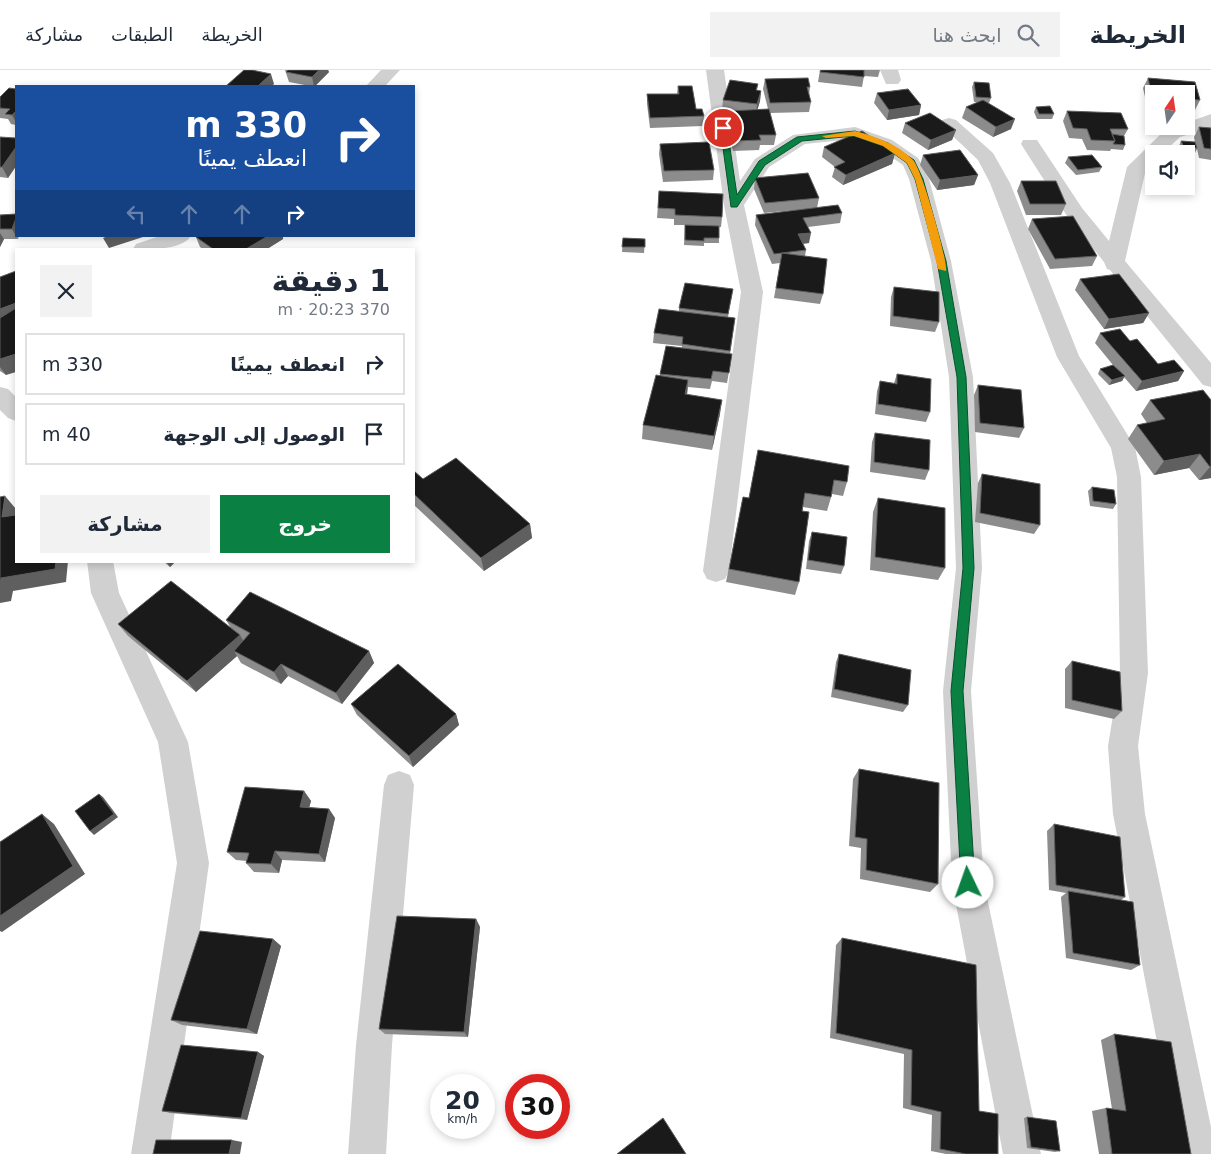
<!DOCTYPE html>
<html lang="ar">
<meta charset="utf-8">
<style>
body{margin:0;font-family:"DejaVu Sans","Noto Naskh Arabic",sans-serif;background:#f2f2f3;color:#1f2937;direction:rtl;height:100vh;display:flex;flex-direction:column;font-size:19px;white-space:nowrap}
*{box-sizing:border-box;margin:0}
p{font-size:16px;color:#747a83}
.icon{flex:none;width:28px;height:28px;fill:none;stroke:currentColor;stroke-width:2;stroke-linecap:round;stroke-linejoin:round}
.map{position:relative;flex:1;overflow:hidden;direction:ltr}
.side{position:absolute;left:15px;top:178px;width:400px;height:315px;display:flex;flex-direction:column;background:#fff;border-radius:0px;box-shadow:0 2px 8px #0003;direction:rtl}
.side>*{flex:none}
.top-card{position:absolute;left:15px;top:15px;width:400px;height:152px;border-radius:0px;box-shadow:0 2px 8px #0003;direction:rtl;background:#1a4fa0;color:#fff;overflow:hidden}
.needle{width:32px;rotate:13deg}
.buttons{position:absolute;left:1145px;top:15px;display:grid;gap:10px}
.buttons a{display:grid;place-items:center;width:50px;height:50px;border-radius:0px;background:#fff;box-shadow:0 2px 8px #0003;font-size:25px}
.speed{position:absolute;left:430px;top:1004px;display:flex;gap:10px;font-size:25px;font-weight:700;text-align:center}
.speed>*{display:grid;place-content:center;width:65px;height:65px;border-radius:50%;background:#fff;box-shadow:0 2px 8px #0003;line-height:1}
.speed small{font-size:12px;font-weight:400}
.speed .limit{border:8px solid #d22;background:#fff;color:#111}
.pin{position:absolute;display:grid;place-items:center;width:42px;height:42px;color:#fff;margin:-21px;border:2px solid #fff;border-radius:50%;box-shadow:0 1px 5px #0007}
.me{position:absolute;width:55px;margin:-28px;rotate:357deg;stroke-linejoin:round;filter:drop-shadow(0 0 4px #0008)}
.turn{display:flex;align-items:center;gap:18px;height:105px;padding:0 25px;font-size:22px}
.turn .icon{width:65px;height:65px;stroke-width:2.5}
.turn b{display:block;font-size:35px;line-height:42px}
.lanes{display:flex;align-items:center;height:48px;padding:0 25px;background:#0003;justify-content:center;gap:25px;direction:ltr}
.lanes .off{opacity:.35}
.round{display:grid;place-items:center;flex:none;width:52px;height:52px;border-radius:0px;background:#f2f2f3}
.head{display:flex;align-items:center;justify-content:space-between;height:85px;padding:0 25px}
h1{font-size:30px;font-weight:800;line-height:38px}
.action{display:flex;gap:10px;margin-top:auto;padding:10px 25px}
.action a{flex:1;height:58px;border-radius:0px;background:#0b8043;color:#fff;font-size:20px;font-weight:800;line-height:58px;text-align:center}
.action a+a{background:#f2f2f3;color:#1f2937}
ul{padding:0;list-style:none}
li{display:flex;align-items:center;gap:15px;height:62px;margin:0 10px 8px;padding:0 15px;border:2px solid #e0e1e3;border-radius:0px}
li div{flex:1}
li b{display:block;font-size:19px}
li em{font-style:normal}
header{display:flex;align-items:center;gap:30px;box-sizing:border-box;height:70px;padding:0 25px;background:#fff;border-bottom:1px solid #e0e1e3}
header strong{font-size:24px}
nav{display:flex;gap:28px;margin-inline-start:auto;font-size:18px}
.search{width:350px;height:45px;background:#f2f2f3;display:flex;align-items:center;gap:12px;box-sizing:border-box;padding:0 18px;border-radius:0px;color:#747a83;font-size:19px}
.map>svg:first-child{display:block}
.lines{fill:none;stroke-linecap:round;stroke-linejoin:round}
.minor{fill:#d0d0d0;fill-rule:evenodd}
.wall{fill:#8c8c8c}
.shaded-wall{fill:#5f5f5f}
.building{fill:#1a1a1a;stroke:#5f5f5f}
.route{fill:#0b8043;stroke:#07532c}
.slow{fill:#f59e0b}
</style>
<header>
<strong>الخريطة</strong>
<div class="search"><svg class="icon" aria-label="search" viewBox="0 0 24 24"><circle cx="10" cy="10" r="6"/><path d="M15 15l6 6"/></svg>ابحث هنا</div>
<nav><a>الخريطة</a><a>الطبقات</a><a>مشاركة</a></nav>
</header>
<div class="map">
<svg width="1211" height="1084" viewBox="0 0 1211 1084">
<rect width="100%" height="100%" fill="#fff"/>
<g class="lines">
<!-- minor -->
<path class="minor" d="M381 0H400L385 16H366Z
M706 0H724L740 111 755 89 793 65 855 57 892 70 918 88 929 109 951 191 973 307 982 498 971 621 984 813 1041 1084H1003L952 813 943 621 956 498 949 307 931 191 909 109 903 95 878 78 853 69 805 74 769 97 744 135 763 222 729 501 725 509 716 512 707 509 703 501 741 222 724 135Z
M880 0H898L901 10 898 14H886Z
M1211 44V58L1180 67 1162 84H1154V92L1146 99 1125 191 1211 293V317L1203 315 1110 200 1107 199 1104 192 1067 146 1021 74 1023 70H1037L1082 138 1109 171 1127 97 1166 59 1186 56V53Z
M949 48 956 50 993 83 1010 113 1079 286 1135 377 1141 407 1148 603 1138 676 1145 744 1211 1057V1084H1184L1175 1065 1113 744 1108 676 1120 603 1117 407 1111 378 1057 287 990 113 978 90 940 54 942 50Z
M160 166H191C181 181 149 179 133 179L136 174Z
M0 317 8 319 16 327V351L8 348 0 340Z
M87 491H113L119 523 188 672 209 793 169 1084H131L177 793 158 672 91 523Z
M399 701 410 705 414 715 392 975 386 1084H348L356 975 384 715 388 705Z"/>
</g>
<!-- wall -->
<path class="wall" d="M285 0H328L329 2 315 16H310L289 12Z
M820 0H880L878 7 864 6 862 17 818 12Z
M1148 8 1195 12 1200 30 1195 40H1186V24H1154V37L1147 36 1143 18Z
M765 9 810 17 809 25 811 32 809 42 770 43 776 65 774 75H760L759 80 733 81 726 51 728 41 722 40 723 30 758 14 757 20 761 21 760 31 757 40 768 39 763 19Z
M974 12 991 28 989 33H988L1011 59 993 67 962 48 966 37 978 32H974L972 17Z
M678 16 696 39 704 46 703 56 650 58 647 34V24H677Z
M16 19V55L11 54 8 49 0 48V27Z
M877 23 921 35 919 45 887 50 874 33Z
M1036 37 1054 44 1052 49H1037L1034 42Z
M1067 41 1128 59 1124 66 1125 75 1123 80 1111 79 1110 81 1087 80 1082 69 1069 68 1063 51Z
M905 53 956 60 952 70 928 80 902 63Z
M1199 57 1211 58V90L1199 88 1197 79 1195 83 1181 82 1179 76 1181 71 1195 73 1194 67Z
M0 67 16 77V96L8 108 0 107Z
M660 74 714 100 713 110 663 112 659 84Z
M824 77 895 83 892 94 843 115 832 107 835 97 822 87Z
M923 85 978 105 974 115 937 120 920 95Z
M1068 87 1102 97 1099 102 1076 105 1065 93Z
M755 108 819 128 817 138 842 143 840 153 808 157 809 173 803 174 806 180 805 186 823 224 820 234 774 228 780 193 772 194 755 155 756 145 806 139 764 143 754 119Z
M1021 111 1066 134 1061 145H1026L1017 121Z
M659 121 722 147 721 157H719V173H704V176L684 175 685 155H674V149L657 148Z
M16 144V166H19L18 169H4L0 177V145Z
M1032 149 1097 186 1092 196 1050 199 1028 159Z
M196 167 283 169 267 179H203L200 177Z
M623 168 645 169 644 183 622 182Z
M0 207 6 305 0 301Z
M1080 209 1149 243 1143 253 1104 259 1075 220Z
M894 217 939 252 935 262 890 256 891 227Z
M733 219 728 247 735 248 730 284H732L727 313 712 311 710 319 688 317 687 325 720 344 712 380 642 369 643 355 660 305 666 276 682 278V276L653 273 654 263 679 241V238Z
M1100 263 1130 271 1158 294 1184 301 1178 311 1136 321 1124 307 1122 311 1109 315 1098 304 1100 299 1113 295 1095 273Z
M897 304 930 342 926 352 875 344 877 321 880 311 894 313Z
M978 315 1024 358 1019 368 975 362 974 325Z
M1150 330H1211V408L1199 410 1189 398 1154 405 1128 369 1137 355 1147 353 1141 344Z
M875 363 929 400 925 410 870 402 872 372Z
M758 380 847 412 843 426 832 424 827 441 803 437 799 512 795 525 726 512 743 427 749 428Z
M414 401 423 409 530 454 532 468 484 501 414 435Z
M982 404 1040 455 1034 464 975 452 978 413Z
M1092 417 1116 434 1113 439 1090 436 1088 421Z
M878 428 945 498 938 510 870 500 873 442Z
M812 462 844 496 841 504 806 499 809 471Z
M163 491H176L170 497Z
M226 550 369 581 374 593 342 634 288 606 281 614 241 593 237 586 196 622 128 566 118 554 231 558Z
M839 584 908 635 903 642 831 627 836 592Z
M1072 591 1122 641 1114 649 1065 638V599Z
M351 634 456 644 459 655 413 697 357 645Z
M859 699 938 814 930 822 860 809 861 778 849 776 853 709Z
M304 721 311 731 309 737 329 739 335 748 325 792 282 790 279 803 254 802 246 793 247 791 236 790 227 782Z
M1054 754 1125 827 1121 830 1140 895 1131 900 1066 888 1061 827 1066 823 1049 820 1047 761Z
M476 849 480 857 468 967 385 964 379 959Z
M842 868 979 1041 998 1084H946L931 1081 932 1045 903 1038 904 984 830 968 836 875Z
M273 869 281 876 257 964 182 955 171 950Z
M1114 964 1191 1084H1099L1092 1041 1106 1038 1112 1039 1101 970Z
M258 982 264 986 247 1050 170 1043 162 1041Z
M1027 1047 1060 1081 1055 1082 1027 1078 1024 1048Z"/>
<!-- shaded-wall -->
<path class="shaded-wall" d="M319 0H328L329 2 315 16H314L312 7Z
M271 4 274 14 272 16H258Z
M761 21 760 31 756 45 757 34Z
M921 35 919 45 887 50 889 40Z
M16 41V52L12 45Z
M1015 49 1011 59 993 67 996 57Z
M956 60 952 70 928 80 931 70Z
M16 77V96L8 108 2 97Z
M895 83 892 94 843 115 846 105Z
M978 105 974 115 937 120 940 110Z
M16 148V166L12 159Z
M0 163 4 169 0 177Z
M811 163 809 173 796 174 798 164Z
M108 166H146L109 178 103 168Z
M268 166H283V169L267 179H246Z
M16 233V251L0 256V239Z
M1149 243 1143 253 1104 259 1109 249Z
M16 284V302L6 305 0 297V289Z
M1184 301 1178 311 1136 321 1142 311Z
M1125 306 1122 311 1109 315 1112 310Z
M688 310 687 324 683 339 685 324Z
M722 330 720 344 712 380 714 366Z
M1200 384 1189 398 1154 405 1164 391Z
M1211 396V408L1199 410 1210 397Z
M5 426 16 439 13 460 2 447Z
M530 454 532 468 484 501 481 488Z
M56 491H68L66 512 13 521 11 531 0 533V515L1 508Z
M166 491H176L170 497Z
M240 565 247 577 234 581 237 586 196 622 187 611Z
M369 581 374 593 342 634 336 623Z
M281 594 288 606 281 614 274 602Z
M456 644 459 655 413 697 409 686Z
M304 721 311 731 307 746 300 737Z
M99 724 103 727 118 747 94 765 90 761Z
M329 739 335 748 325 792 319 784Z
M42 744 54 754 85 804 2 862 0 861V846Z
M275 781 282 790 279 803 271 794Z
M476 849 480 857 468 967 464 962Z
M273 869 281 876 257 964 247 959Z
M258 982 264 986 247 1050 241 1048Z
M232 1070 242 1072 240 1084H229Z"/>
<!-- building -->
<path class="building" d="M244 0H252L271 4 258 16H226Z
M288 0H319L312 7 286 2Z
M821 0H864V7L820 2Z
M808 8 810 17H807L811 32 770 33 765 9Z
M1148 8 1195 12 1200 30 1186 29V24H1154V26H1152Z
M730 10 758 14 756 20 761 21 757 34 723 30Z
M974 12 989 13 991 28 976 27Z
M678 16H692L696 39H702L704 46 650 48 647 24H679Z
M9 18 16 19V41L12 45 5 44 10 39 0 38V27Z
M908 19 921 35 889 40 877 23Z
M983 30 1015 49 996 57 966 37Z
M1050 36 1054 44H1039L1036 37Z
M769 39 776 65H759L761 70 734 71 727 41Z
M1067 41 1121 43 1128 59H1110L1115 71 1091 70 1087 59 1073 58Z
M930 43 956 60 931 70 905 53Z
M1199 57 1211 58V79L1204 78Z
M862 61 895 83 846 105 834 97 845 92 824 77Z
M1112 64 1124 66 1125 75 1113 74 1115 71Z
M0 67 16 68V77L2 97H0Z
M1181 71 1195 72 1197 78 1184 77Z
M709 72 714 100 664 101 660 74Z
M960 80 978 105 940 110 923 85Z
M1092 85 1102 97 1078 100 1068 87Z
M808 103 819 128 765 133 755 108Z
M1021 111H1056L1066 134H1030Z
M659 121 723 124 722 147 675 145V139L658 138Z
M838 135 842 143 803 148 811 163 798 164 806 180 774 184 756 145Z
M16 144V148L12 159H0V145Z
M1073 146 1097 186 1055 189 1032 149Z
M685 155 719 156V168H704V171L685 170Z
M197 166H268L246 179H213L196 167Z
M623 168 645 169V177H622Z
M782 183 827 189 823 224 776 218Z
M16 201V233L0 239V207Z
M1119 204 1149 243 1109 249 1080 209Z
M685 213 733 219 728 244 679 238Z
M894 217 939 222V252L893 246Z
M16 238V284L0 289V248Z
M659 239 735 248 730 281 682 274 683 267 654 263Z
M1120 259 1130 271 1137 269 1158 294 1174 290 1184 301 1142 311 1100 263Z
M666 276 732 284 729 303 713 301 711 309 660 304Z
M1113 295 1125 306 1112 310 1100 299Z
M897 304 931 309 930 342 878 334 880 311 897 314Z
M656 305 688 310 685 324 722 330 714 366 643 355Z
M978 315 1021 320 1024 358 980 353Z
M1203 320 1211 330V396L1210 397 1200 384 1164 391 1137 355 1165 349 1150 330Z
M875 363 930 370 929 400 874 392Z
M758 380 849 396 847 412 834 410 831 427 805 423 802 441 809 442 799 512 729 499 743 427 749 428Z
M456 388 530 454 481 488 414 424V401L423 409Z
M982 404 1040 414V455L980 443Z
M1092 417 1114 420 1116 434 1093 431Z
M5 426 2 447 16 445V491H56L55 499 1 508 0 515V427Z
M878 428 945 438V498L875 487Z
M812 462 847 467 844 496 808 490Z
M171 511 240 565 187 611 118 554Z
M250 522 369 581 336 623 281 594 274 602 234 581 250 563 226 550Z
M839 584 911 600 908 635 834 619Z
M1072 591 1120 602 1122 641 1072 630Z
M398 594 456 644 409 686 351 634Z
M859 699 939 713 938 814 866 800 867 769 855 767Z
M245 717 304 721 300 737 329 739 319 784 275 781 271 794 246 793 249 783 227 782Z
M99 724 114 744 90 761 75 741Z
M42 744 73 796 0 846V772Z
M1054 754 1120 767 1125 827 1056 815Z
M1068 821 1133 832 1140 895 1073 883Z
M397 846 476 849 464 962 379 959Z
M200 861 273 869 247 959 171 950Z
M842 868 976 895 979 1041 998 1044V1084H966L940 1079 941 1042 911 1035 912 980 836 963Z
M1114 964 1171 972 1191 1084H1112L1106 1038 1126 1041Z
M181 975 258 982 241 1048 162 1041Z
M1027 1047 1056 1051 1060 1081 1031 1077Z
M663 1048 686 1084H617Z
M156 1070H232L229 1084H153Z"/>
<!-- route -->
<path class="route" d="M720 56 727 58 737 125 759 91 797 67 855 61 888 73 914 90 923 109 946 191 966 307 974 498 963 621 975 813 973 817 968 819 963 817 961 813 951 621 963 498 957 307 937 191 915 109 907 93 883 76 854 66 802 71 765 95 737 137H731Z"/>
<!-- slow -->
<path class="slow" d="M855 61C875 66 899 75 913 90 922 99 948 191 946 201L938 199 915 109 907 93 883 76 854 66 826 68 822 66Z"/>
</svg>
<div class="buttons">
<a><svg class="needle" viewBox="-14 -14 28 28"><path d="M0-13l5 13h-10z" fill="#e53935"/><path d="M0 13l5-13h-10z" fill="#747a83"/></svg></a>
<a><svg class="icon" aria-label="sound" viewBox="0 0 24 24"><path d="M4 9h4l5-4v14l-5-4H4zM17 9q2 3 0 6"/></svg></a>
</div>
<div class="speed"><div>20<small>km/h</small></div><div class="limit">30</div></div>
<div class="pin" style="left:723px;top:58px;background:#d93025"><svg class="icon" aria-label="arrive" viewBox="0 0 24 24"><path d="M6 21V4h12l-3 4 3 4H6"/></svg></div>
<svg class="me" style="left:968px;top:813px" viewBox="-20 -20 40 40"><circle r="19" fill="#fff"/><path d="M0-13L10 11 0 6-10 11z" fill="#0b8043"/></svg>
<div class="top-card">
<div class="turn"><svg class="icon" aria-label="right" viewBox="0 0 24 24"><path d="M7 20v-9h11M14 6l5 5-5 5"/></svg><div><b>330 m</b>انعطف يمينًا</div></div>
<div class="lanes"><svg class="icon off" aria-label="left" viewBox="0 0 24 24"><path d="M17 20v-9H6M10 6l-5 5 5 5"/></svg><svg class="icon off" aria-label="ahead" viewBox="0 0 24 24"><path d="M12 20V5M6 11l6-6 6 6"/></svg><svg class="icon off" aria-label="ahead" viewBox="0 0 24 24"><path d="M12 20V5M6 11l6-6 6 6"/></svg><svg class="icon" aria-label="right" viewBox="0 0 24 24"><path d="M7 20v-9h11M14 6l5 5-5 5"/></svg></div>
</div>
<section class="side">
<div class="head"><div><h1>1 دقيقة</h1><p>370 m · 20:23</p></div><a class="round"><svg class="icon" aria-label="close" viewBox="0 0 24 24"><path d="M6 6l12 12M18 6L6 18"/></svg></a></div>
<ul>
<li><svg class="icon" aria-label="right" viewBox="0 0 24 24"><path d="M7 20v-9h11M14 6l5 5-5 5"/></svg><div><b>انعطف يمينًا</b></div><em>330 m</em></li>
<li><svg class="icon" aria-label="arrive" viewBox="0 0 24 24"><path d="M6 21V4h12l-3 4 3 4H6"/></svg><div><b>الوصول إلى الوجهة</b></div><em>40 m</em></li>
</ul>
<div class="action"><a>خروج</a><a>مشاركة</a></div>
</section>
</div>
